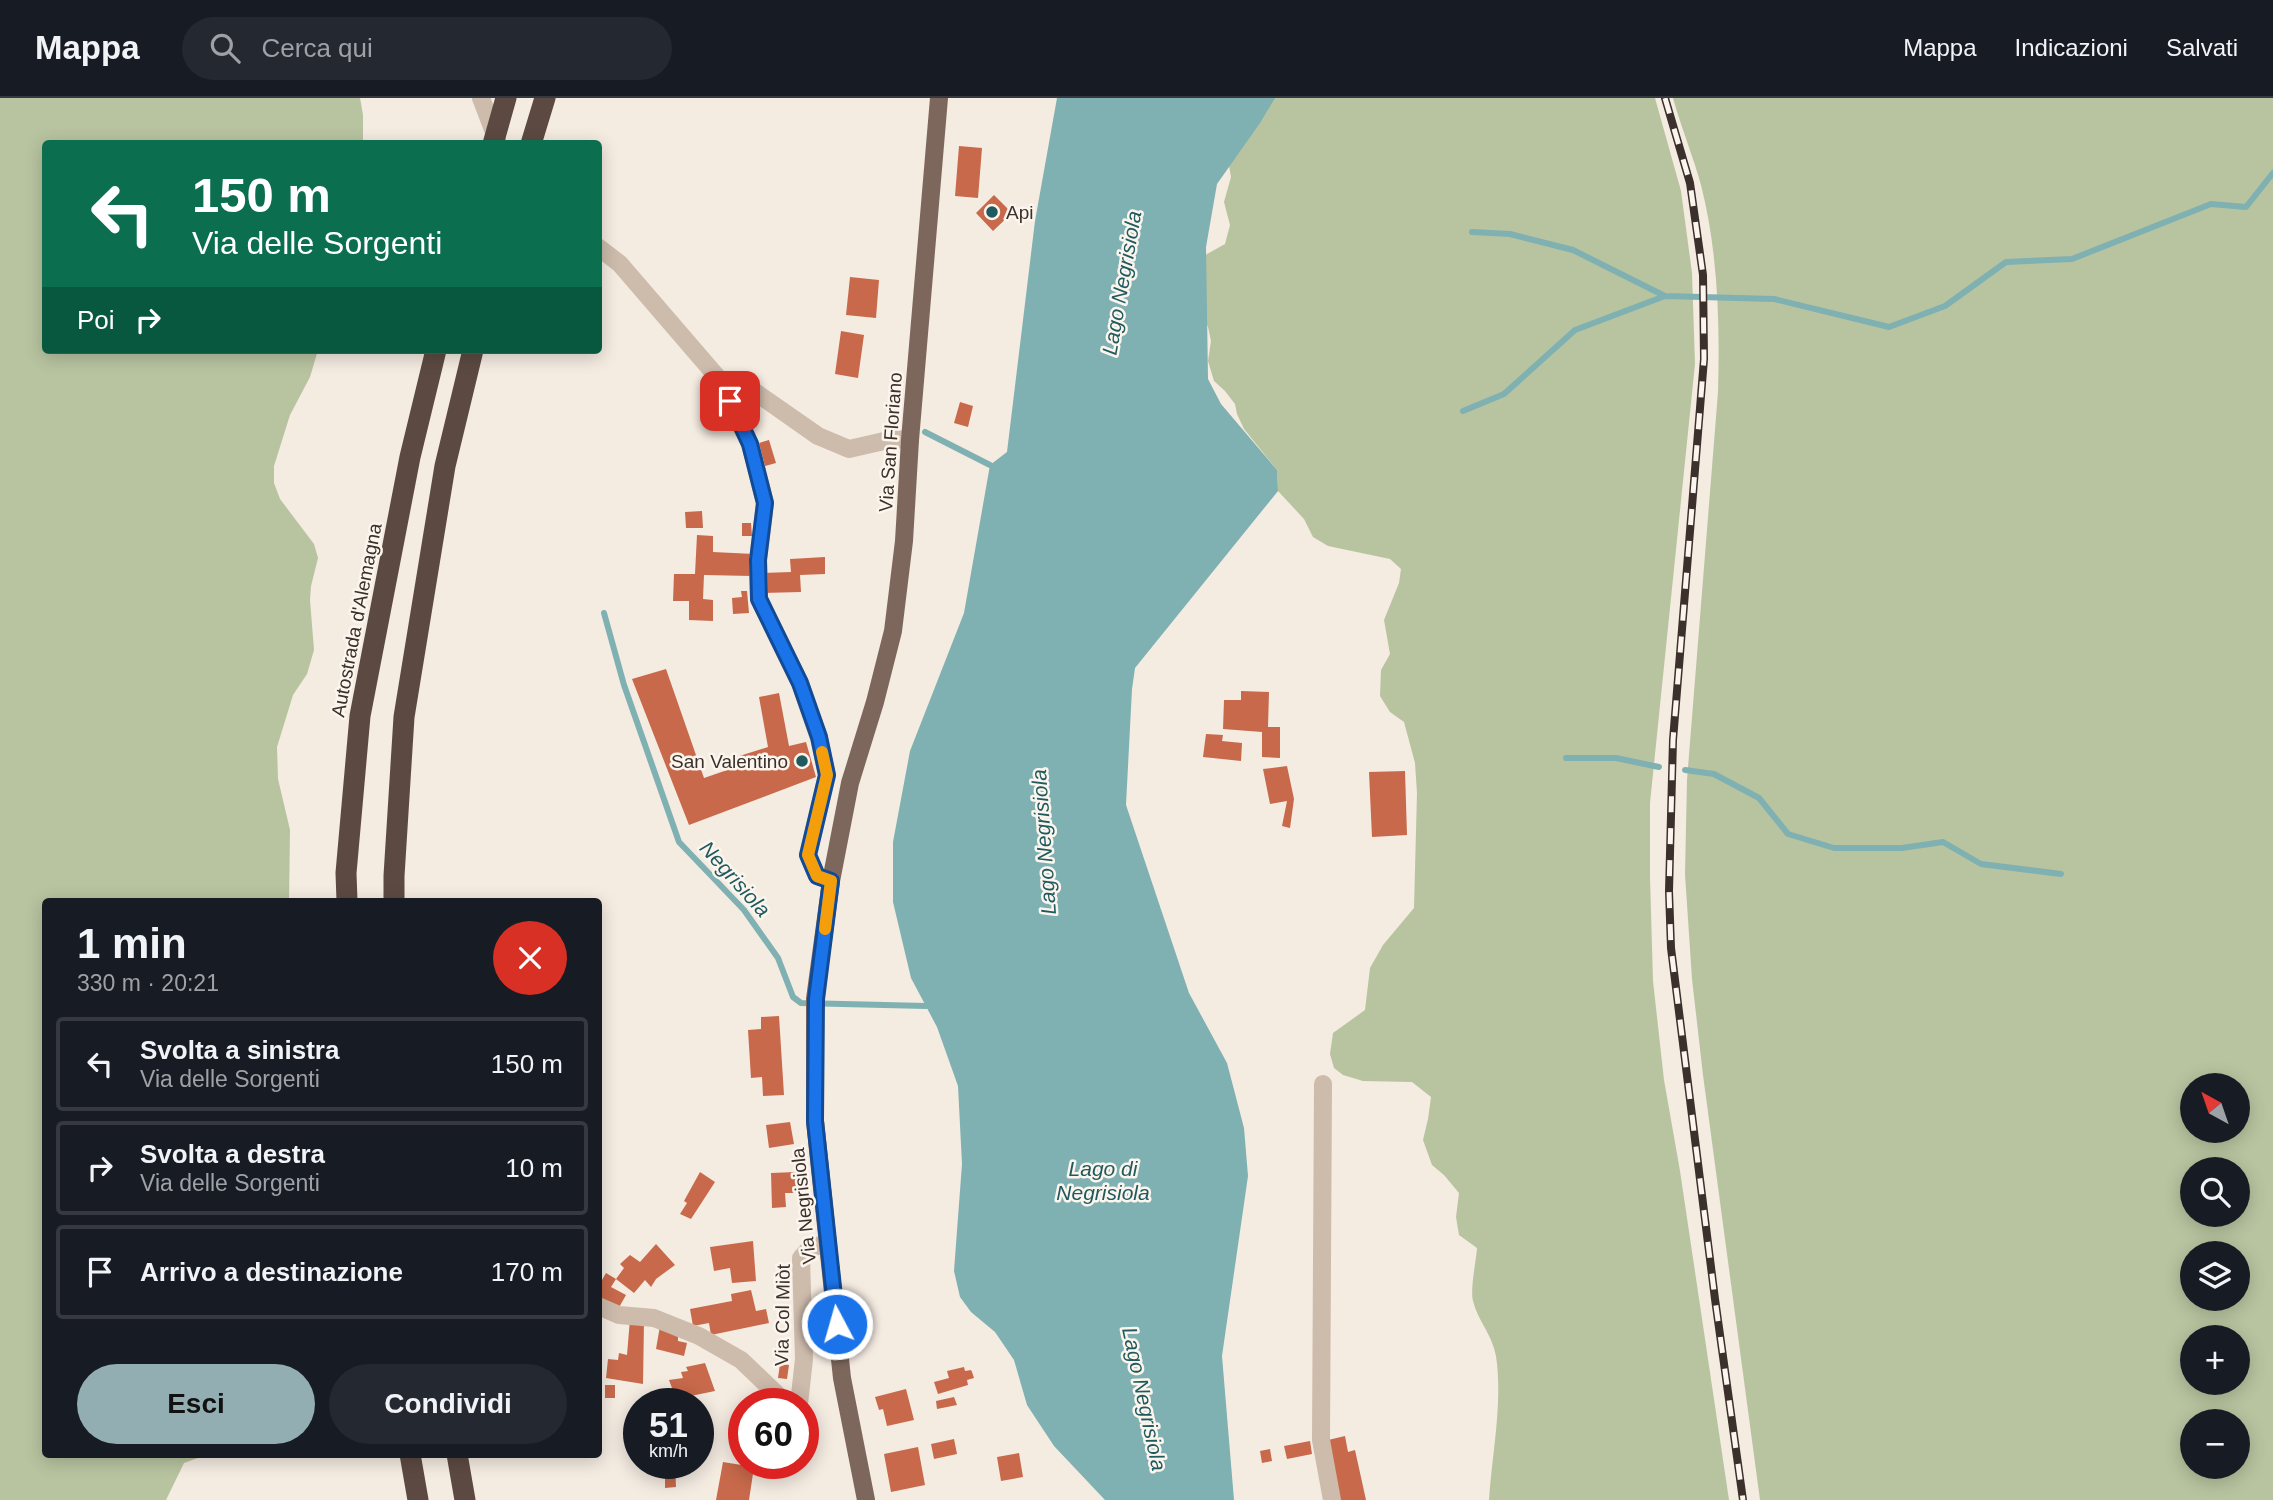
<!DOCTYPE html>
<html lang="it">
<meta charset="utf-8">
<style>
body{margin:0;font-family:Arial,sans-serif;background:#242831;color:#f1f3f6;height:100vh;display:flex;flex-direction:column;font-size:26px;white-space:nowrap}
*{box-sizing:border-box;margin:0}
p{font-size:23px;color:#9ea1a6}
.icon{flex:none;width:38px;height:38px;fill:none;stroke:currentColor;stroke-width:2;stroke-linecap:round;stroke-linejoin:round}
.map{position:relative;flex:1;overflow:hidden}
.drawer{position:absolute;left:42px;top:800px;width:560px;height:560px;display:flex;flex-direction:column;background:#171b24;border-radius:7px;box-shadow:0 4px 18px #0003}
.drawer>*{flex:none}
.guide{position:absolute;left:42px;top:42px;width:560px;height:214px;border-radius:7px;box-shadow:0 4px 18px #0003;background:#0b6e4f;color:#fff;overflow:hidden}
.needle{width:46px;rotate:320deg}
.fabs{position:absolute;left:2180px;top:975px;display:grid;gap:14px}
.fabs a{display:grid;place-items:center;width:70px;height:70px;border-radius:50%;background:#171b24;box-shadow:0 4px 18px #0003;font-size:35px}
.speed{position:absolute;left:623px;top:1290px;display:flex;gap:14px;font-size:35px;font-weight:700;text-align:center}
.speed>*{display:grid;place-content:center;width:91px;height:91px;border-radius:50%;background:#171b24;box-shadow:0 4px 18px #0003;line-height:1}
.speed small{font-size:18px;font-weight:400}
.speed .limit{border:10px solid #d22;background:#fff;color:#111}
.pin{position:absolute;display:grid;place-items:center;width:60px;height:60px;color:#fff;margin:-30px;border-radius:14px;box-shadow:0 4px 10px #0006}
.me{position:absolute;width:77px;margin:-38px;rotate:354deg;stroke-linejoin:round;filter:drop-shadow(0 0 5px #0008)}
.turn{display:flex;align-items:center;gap:24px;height:147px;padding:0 35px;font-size:32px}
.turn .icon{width:91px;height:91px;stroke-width:2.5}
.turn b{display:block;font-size:49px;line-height:60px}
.then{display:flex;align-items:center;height:66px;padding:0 35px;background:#0003;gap:14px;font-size:26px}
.round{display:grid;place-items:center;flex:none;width:74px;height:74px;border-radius:37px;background:#242831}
.head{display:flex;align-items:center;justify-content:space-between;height:119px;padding:0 35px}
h1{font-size:42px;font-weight:700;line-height:52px}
.action{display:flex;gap:14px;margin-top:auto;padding:14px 35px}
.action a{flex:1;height:80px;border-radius:42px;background:#92aeb2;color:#111;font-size:28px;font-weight:700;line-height:80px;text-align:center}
.action a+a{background:#242831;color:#f1f3f6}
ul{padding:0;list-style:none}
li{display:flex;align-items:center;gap:21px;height:94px;margin:0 14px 10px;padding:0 21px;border:4px solid #363941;border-radius:7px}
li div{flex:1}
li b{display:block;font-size:26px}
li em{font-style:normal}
header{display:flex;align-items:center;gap:42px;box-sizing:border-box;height:98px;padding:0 35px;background:#171b24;border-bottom:2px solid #363941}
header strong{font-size:33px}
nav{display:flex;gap:38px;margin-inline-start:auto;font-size:24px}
.search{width:490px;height:63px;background:#242831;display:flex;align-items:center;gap:18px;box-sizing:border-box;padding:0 24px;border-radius:38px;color:#9ea1a6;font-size:26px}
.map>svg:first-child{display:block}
.green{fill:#b8c4a0;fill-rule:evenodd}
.water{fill:#7fb0b2}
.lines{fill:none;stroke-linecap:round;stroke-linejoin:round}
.stream{stroke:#7fb0b2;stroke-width:6}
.building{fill:#c8694b}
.minor{stroke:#cdbbac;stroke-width:18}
.primary{stroke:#7d675c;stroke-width:18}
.motorway{stroke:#5c4a42;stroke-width:21}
.rail-casing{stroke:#3b302b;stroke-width:8}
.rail{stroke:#fbf5ee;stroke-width:5;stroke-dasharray:16;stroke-linecap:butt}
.motorway-bridge{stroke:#5c4a42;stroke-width:21}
.route-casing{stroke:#114b97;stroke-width:18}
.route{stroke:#1a73e8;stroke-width:12}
.slow{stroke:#f59e0b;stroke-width:12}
.poi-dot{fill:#1f5a5e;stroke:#fbf5ee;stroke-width:2.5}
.labels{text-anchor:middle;stroke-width:5;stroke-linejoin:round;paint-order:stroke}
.poi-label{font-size:19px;fill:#3b302b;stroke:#fbf5ee;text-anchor:start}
.street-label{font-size:19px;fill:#3b302b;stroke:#fbf5ee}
.water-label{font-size:21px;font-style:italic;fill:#1f5a5e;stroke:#fbf5ee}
</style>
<header>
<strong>Mappa</strong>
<div class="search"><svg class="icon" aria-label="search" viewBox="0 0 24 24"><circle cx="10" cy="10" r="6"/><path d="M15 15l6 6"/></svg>Cerca qui</div>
<nav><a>Mappa</a><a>Indicazioni</a><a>Salvati</a></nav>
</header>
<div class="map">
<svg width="2273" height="1402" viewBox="0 0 2273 1402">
<rect width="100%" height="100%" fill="#f4ebe1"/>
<!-- green -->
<path class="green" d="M0 0H360L363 17V45L46 46V252H318L310 279 290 317 274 368V385L280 401 314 446 318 460 311 488 310 502 314 552 307 576 293 597 277 649 278 681 290 732 289 803H46V1356H209L184 1365 166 1402H0Z
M1258 0H1655L1681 93 1692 175 1695 266 1650 705V779L1653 883 1664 982 1680 1073 1729 1402H1489C1492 1355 1503 1305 1496 1258 1492 1236 1478 1223 1473 1203 1470 1191 1476 1164 1477 1150L1459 1137 1456 1119 1459 1095 1444 1077 1432 1067 1423 1042 1428 1021 1431 999 1412 984 1363 983 1343 977 1334 970 1330 956 1333 935 1365 912 1370 870 1383 847 1414 810 1417 695 1415 665 1404 624 1390 614 1380 598 1381 572 1390 556 1384 522 1399 485 1401 471 1390 461 1328 448 1313 439 1304 421 1278 393 1277 372 1244 331 1237 316 1235 306 1225 293 1214 283 1208 263 1211 243 1208 229 1201 214 1200 160 1225 146 1230 127 1224 104 1231 79 1227 57Z
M1673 0H2273V1402H1760L1703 977 1692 881 1685 776 1687 682 1718 294C1720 225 1718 154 1701 87 1693 58 1681 29 1673 0ZM2238 987V1032H2193V987ZM2193 1071H2238V1116H2193ZM2238 1155V1200H2193V1155ZM2238 1239V1284H2193V1239ZM2193 1323H2238V1368H2193Z"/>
<!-- water -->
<path class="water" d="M1057 0H1275L1260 25 1217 86 1206 149 1208 281 1221 306 1277 372 1278 393 1135 570 1132 591 1126 707 1189 895 1227 965 1244 1030 1248 1078 1222 1258 1234 1402H1105L1054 1348 1027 1307 1014 1262 995 1234 971 1214 960 1199 954 1173 962 1066 958 988 937 929 911 880 893 804V744L910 653 964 515 990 367 1007 354 1035 123Z"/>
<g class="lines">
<!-- stream -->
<path class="stream" d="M1472 134 1510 136 1573 152 1665 198 1774 201 1889 229 1945 208 2006 164 2072 161 2211 106 2246 109 2273 75
M1463 313 1504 296 1575 232 1665 198
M925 334 990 367
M604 515 624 587 679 744 744 812 778 860 793 899 801 905 926 908
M1566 660H1616L1659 669
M1685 672 1714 676 1759 700 1788 736 1834 750H1902L1943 744 1981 766 2061 776"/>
</g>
<!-- building -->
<path class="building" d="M959 48 982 50 978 100 955 98Z
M994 97 1012 115 993 133 976 115Z
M850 179 879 182 876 220 846 217Z
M841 233 864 237 858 280 835 276Z
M960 304 973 308 968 329 954 325Z
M769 342 776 365 765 368 759 345Z
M702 413 703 430H686L685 414Z
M742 425H751L752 438H742Z
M697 437 713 438V454L754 456 752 478 704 477 703 501 713 502V523L689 522V503H673L674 476H695Z
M825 459V476L800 477 801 494 762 495V475L791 474 790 461Z
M741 493H747L749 515 733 516 732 500 742 499Z
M666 571 704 680 736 669 733 660 768 649 759 599 779 595 789 648 806 644 816 679 689 727 632 581Z
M1241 593 1269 594 1268 629H1280V660L1262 659V634L1223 631 1224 602H1241Z
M1206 636 1223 637 1222 643 1242 645 1241 663 1203 659Z
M1287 668 1294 701 1290 730 1282 728 1287 703 1270 706 1263 671Z
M1405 673 1407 737 1372 739 1369 674Z
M779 918 784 997 763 998 762 979 751 980 748 932 761 931V919Z
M790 1024 794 1046 769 1050 766 1027Z
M700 1074 715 1084 691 1121 680 1116 687 1105 684 1103Z
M796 1074 797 1095H785L786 1109 772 1110 771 1075Z
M753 1143 756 1183 732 1185 730 1170 714 1173 710 1149Z
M656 1146 675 1167 656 1181 651 1189 645 1182 634 1195 616 1181 611 1189 626 1197 617 1213 598 1201V1189L606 1175 616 1181 624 1170 620 1166 630 1157 640 1164Z
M751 1192 756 1213 766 1211 769 1225 711 1237 709 1225 693 1228 690 1211 732 1203 731 1196Z
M630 1221 644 1223 643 1286 606 1280 608 1261 618 1262 619 1255 627 1257Z
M660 1228 678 1236V1243L687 1245 684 1258 656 1251Z
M705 1265 715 1293 676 1301 669 1282 683 1280 681 1274 688 1273 686 1269Z
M780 1266 789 1267 787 1281 778 1280Z
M964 1269 965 1273 971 1272 972 1274 974 1280 967 1282 968 1287 938 1296 934 1284 949 1280 947 1273Z
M605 1287H615V1300H605Z
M906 1291 914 1322 887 1328 883 1311 879 1312 875 1299Z
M954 1299 957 1307 937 1311 936 1303Z
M1345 1338 1348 1354 1355 1352 1366 1402H1335L1324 1343Z
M954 1341 957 1356 934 1361 931 1346Z
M1310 1343 1312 1356 1287 1361 1284 1348Z
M918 1349 925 1387 891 1394 884 1356Z
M1270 1351 1272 1363 1262 1365 1260 1353Z
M1019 1355 1023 1379 1001 1383 997 1359Z
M723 1364 754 1369 749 1402H716Z
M665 1365H675L676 1389 665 1390Z"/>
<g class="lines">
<!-- minor -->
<path class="minor" d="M481 0 497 42
M598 149 620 166 719 281 750 346 765 405 758 462 759 501 800 585 819 640 827 677 808 757 817 778 831 783
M719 281 745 287 818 338 849 351 893 341 910 342
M1323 986 1321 1342 1332 1402
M598 1208 619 1217 654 1220 699 1238 741 1262 786 1305 789 1306
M799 1306 804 1261 801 1160 810 1150 828 1145"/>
<!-- primary -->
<path class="primary" d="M866 1402 842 1280 815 1023V901L831 783 850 685 875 604 893 533 904 443 910 342 939 0"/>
<!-- motorway -->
<path class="motorway" d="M531 46 545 0
M347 803 346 775 360 618 410 359 436 252
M394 803V778L404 619 445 368 473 252
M410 1356 418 1402
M457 1356 465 1402"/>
<defs>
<path id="rail" d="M1665 0 1690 85 1703 177 1704 261 1673 642 1669 793 1671 850 1715 1201 1743 1402"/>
</defs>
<!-- rail casing -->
<use href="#rail" class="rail-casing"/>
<!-- rail -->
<use href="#rail" class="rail"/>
<!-- motorway-bridge -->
<path class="motorway-bridge" d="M493 46 506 0"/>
</g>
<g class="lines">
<defs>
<path id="route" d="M730 303 750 346 765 405 758 462 759 501 800 585 819 639 827 677 808 757 817 778 831 783 816 901 815 1023 837 1226"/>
</defs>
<!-- route casing -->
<use href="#route" class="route-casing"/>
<!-- route -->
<use href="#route" class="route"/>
<!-- slow -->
<path class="slow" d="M822 654 827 677 808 757 817 778 831 783 825 831"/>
</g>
<!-- markers -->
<g class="poi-dot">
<circle cx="992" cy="114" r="7"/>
<circle cx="802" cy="663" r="7"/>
</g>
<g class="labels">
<!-- poi labels -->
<g class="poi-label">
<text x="1006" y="121">Api</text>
<text x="788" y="670" text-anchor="end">San Valentino</text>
</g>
<!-- street labels -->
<g class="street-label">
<text transform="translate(890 344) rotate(-86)" y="7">Via San Floriano</text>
<text transform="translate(356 522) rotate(-79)" y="7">Autostrada d'Alemagna</text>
<text transform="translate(803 1108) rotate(-96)" y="7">Via Negrisiola</text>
<text transform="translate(782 1217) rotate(-89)" y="7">Via Col Miòt</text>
</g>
<!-- water labels -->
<g class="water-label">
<text transform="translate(1122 185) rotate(-80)" y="7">Lago Negrisiola</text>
<text transform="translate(1044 744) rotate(-94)" y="7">Lago Negrisiola</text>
<text transform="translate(735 781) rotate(48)" y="7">Negrisiola</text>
<text x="1103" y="1078">Lago di<tspan x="1103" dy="24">Negrisiola</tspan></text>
<text transform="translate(1144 1301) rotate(78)" y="7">Lago Negrisiola</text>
</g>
</g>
</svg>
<div class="fabs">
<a><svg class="needle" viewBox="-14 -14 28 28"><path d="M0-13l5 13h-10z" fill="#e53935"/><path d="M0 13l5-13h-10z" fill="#9ea1a6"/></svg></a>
<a><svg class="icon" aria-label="search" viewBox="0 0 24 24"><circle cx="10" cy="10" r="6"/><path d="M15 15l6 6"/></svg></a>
<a><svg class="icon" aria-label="layers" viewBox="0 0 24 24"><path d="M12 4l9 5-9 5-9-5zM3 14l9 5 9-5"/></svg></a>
<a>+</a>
<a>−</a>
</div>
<div class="speed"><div>51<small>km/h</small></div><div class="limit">60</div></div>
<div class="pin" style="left:730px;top:303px;background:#d93025"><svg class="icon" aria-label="arrive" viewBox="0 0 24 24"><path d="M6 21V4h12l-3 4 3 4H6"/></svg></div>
<svg class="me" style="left:837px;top:1226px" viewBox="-20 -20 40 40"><circle r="17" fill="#1a73e8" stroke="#fff" stroke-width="3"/><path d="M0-11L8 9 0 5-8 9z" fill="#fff"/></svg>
<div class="guide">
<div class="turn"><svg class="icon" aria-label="left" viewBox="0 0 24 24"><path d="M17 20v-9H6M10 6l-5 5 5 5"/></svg><div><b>150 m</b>Via delle Sorgenti</div></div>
<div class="then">Poi<svg class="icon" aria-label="right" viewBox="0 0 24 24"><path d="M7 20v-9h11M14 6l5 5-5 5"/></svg></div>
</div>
<section class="drawer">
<div class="head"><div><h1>1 min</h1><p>330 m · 20:21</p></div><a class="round" style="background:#d93025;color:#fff"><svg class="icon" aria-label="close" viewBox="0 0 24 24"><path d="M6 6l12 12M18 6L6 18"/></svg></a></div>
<ul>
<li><svg class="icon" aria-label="left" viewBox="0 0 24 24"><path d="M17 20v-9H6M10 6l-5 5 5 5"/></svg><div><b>Svolta a sinistra</b><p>Via delle Sorgenti</p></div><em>150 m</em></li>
<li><svg class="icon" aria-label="right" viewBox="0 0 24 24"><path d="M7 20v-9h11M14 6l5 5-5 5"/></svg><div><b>Svolta a destra</b><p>Via delle Sorgenti</p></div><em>10 m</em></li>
<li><svg class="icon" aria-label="arrive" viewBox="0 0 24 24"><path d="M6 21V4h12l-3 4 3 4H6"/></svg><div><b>Arrivo a destinazione</b></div><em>170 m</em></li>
</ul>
<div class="action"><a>Esci</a><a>Condividi</a></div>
</section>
</div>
